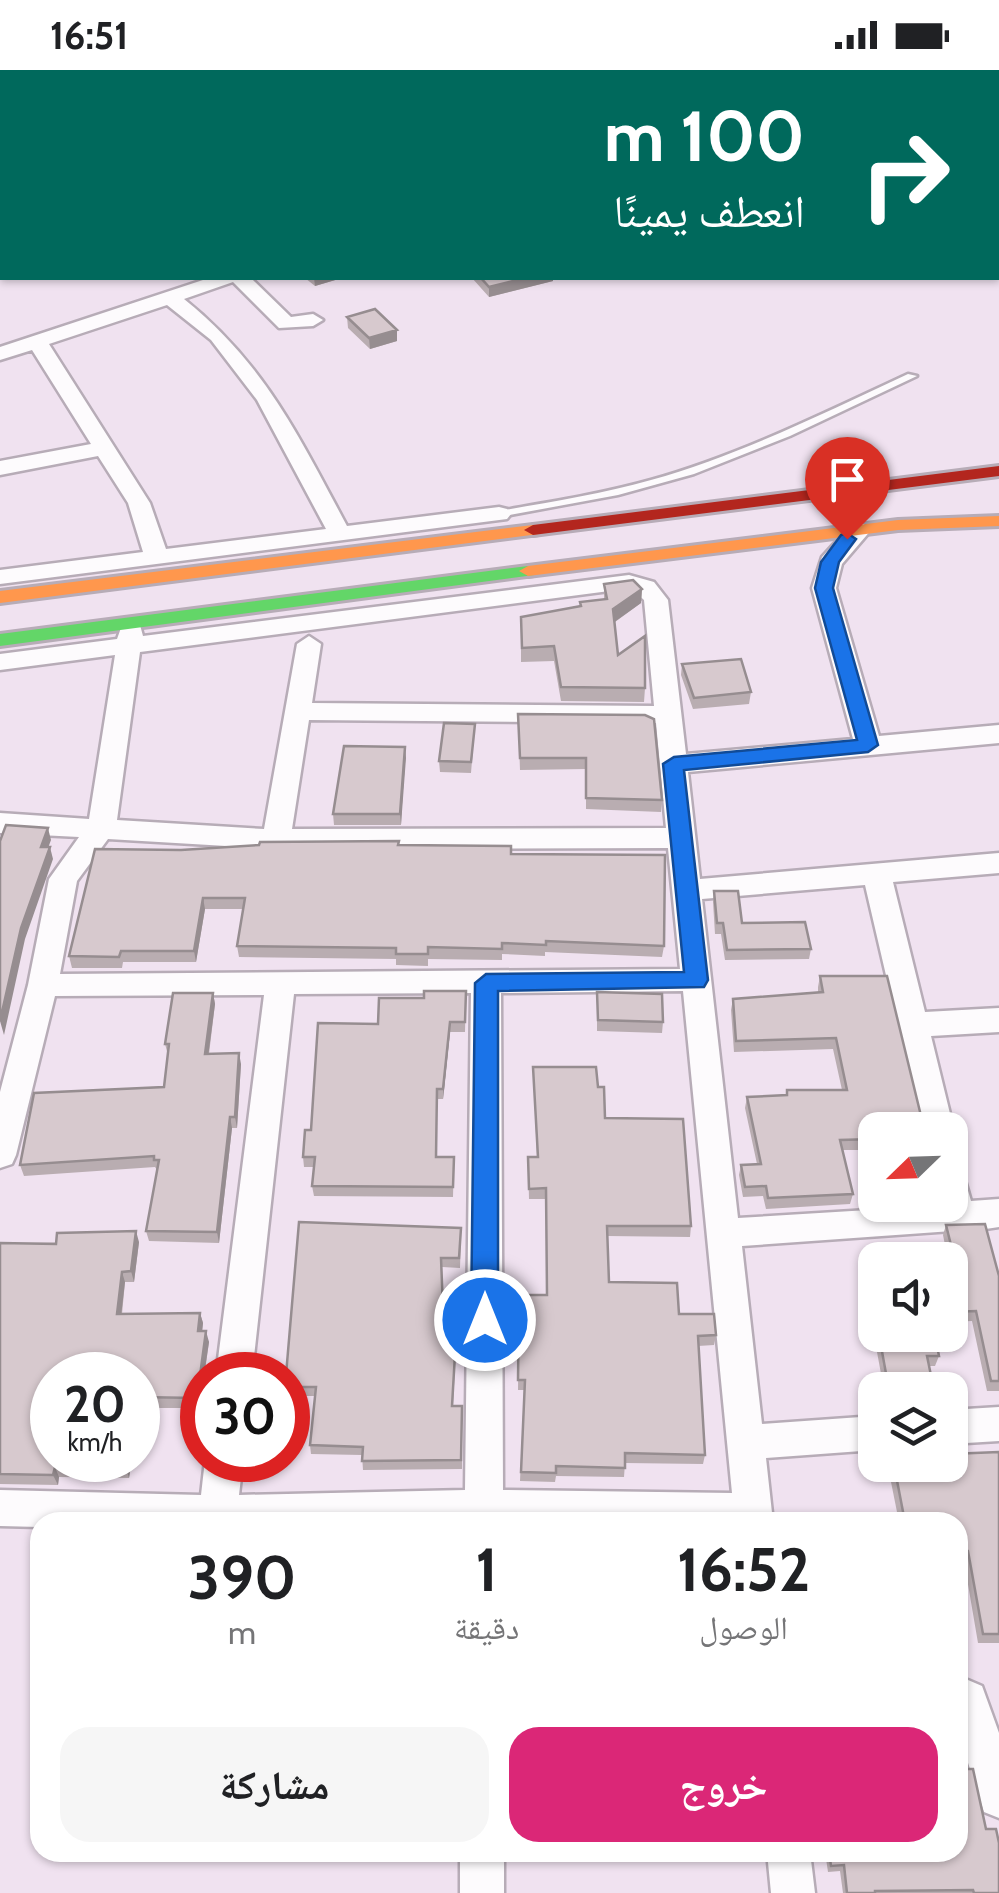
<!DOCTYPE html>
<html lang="ar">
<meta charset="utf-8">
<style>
body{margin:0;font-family:Cabin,"Noto Naskh Arabic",sans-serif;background:#f6f6f6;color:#202124;direction:rtl;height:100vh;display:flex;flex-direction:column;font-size:38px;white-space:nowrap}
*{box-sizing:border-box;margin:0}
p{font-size:32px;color:#757577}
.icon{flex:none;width:55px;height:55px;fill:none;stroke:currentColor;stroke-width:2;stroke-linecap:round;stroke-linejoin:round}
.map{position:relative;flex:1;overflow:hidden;direction:ltr}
.drawer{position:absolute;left:30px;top:1442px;width:938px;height:350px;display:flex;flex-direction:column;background:#fff;border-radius:30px;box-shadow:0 2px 8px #0004;direction:rtl}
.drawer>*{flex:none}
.banner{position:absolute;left:0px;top:0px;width:1000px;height:210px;box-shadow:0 2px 8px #0004;direction:rtl;background:#00695c;color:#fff;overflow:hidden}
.needle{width:65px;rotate:247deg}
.fabs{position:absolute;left:858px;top:1042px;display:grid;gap:20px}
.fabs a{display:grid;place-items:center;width:110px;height:110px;border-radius:20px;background:#fff;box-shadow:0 2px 8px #0004;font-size:50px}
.speed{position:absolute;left:30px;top:1282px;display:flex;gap:20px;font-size:50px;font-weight:700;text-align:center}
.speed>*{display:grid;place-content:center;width:130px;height:130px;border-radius:50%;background:#fff;box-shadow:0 2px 8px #0004;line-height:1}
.speed small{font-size:25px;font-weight:400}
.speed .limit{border:15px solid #d22;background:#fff;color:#111}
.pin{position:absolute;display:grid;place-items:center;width:85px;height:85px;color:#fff;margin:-102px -42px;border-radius:50% 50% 50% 0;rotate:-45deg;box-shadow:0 0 10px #0007}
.pin .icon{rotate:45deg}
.me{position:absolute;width:110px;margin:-55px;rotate:0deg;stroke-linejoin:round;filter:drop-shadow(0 0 8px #0008)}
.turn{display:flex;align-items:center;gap:35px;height:210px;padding:0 30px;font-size:45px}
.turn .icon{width:130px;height:130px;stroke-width:2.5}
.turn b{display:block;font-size:70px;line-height:85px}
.eta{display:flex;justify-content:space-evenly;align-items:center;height:170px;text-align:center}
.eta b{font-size:60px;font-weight:800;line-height:70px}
.cta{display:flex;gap:20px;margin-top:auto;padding:20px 30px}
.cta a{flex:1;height:115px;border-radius:30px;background:#db2777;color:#fff;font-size:40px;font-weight:800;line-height:115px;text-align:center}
.cta a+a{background:#f6f6f6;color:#202124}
.status{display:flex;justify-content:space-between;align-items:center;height:70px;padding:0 50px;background:#fff;direction:ltr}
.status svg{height:28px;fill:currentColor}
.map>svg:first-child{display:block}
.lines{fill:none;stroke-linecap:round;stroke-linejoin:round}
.lane-casing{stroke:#b7acb7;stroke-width:5}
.street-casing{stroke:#b7acb7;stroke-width:5}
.fast-casing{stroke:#b7acb7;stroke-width:6}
.slow-casing{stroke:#b7acb7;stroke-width:6}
.jam-casing{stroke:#b7acb7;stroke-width:6}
.lane{fill:#fdfbfd;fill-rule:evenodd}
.street{fill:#fdfbfd;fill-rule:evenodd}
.fast{fill:#63d668;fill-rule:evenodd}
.slow{fill:#ff974d;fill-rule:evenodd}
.jam{fill:#b3261e;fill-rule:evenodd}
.wall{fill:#b9adb1}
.shaded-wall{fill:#968d90}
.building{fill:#d7c9ce;stroke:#968d90;stroke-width:2.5}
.route{fill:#1a73e8;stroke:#114b97;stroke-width:2.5}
</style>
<div class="status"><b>16:51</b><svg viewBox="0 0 49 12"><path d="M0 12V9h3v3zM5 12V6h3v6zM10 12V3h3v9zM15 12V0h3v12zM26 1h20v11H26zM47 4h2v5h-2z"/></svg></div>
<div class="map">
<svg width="999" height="1823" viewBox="0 0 999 1823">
<rect width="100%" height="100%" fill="#f0e2f0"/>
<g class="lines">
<defs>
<path id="lane" d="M908 304 917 306 790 366 694 404 618 425 499 447 493 444 499 441C550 432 601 424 651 410 740 385 824 343 908 304Z"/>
<path id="street" d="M518 0H537L538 2H520Z
M0 47H2V59H0Z
M2 171V183L0 184V172Z
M209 208H251L291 247 313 244 323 250 313 256 279 258 233 212 184 229C265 294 299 367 347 456L499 437 507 439 511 444 507 449 0 514V500L143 482 128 433 98 386 0 405V391L91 374 32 280 0 290V277ZM167 235 211 270 257 330 326 459 166 479 150 433 49 274Z
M860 452 872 459 842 494 836 518 879 666 999 655V673L688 702 700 809 999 783V803L893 812 925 942 999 938V962L931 966 954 1060 950 1068V1060H922L865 815 702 829 738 1148 950 1135V1096L962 1100 971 1131 999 1129V1157L959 1163 952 1161 742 1176 762 1354 875 1346V1380L766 1388 773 1452H40V1457L0 1456V1420L201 1425 205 1390H243L239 1425 465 1420 471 923 294 924 252 1305H216L264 925 55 926 16 1085 12 1094 0 1098V1022L28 915 49 809 79 767 0 763V743L89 749 115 585 0 600V584L117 569 122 555H140L143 566 629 505 654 512 668 530 686 684 853 669 812 518 822 487 852 454ZM617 520H633L644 530 654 636 312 633 321 574 309 566 297 574 264 759 117 750 140 582ZM309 650 656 653 666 758 292 759ZM108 769 276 779 668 778 680 899 60 904 77 811ZM683 921 732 1423 503 1420 501 923Z
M999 1337V1371L950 1374V1340Z
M968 1610 982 1616 999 1663V1748L984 1742 958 1662V1614Z
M460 1782H504V1823H460Z
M767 1782H810L815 1823H771Z"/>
<path id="fast" d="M883 0H896L897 2H885Z
M913 0H926L927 2H915Z
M953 0H967L968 2H955Z
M983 0H996L997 2H985Z
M998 36H999V45L998 44Z
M998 119H999V129H998Z
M528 496 537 501 534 505 0 576V564Z"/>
<path id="slow" d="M998 81H999V91H998Z
M999 446V456L898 460 528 506 519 501 528 496 898 450Z
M533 455 542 460 539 464 0 533V521Z"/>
<path id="jam" d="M999 396V406L533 465 524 460 533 455Z"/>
</defs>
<!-- lane casing -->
<use href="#lane" class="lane-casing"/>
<!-- street casing -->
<use href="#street" class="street-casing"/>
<!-- fast casing -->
<use href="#fast" class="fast-casing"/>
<!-- slow casing -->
<use href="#slow" class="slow-casing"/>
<!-- jam casing -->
<use href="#jam" class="jam-casing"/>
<!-- lane -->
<use href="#lane" class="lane"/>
<!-- street -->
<use href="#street" class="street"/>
<!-- fast -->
<use href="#fast" class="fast"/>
<!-- slow -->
<use href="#slow" class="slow"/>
<!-- jam -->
<use href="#jam" class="jam"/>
</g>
<!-- wall -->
<path class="wall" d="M305 208H342L315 216Z
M472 208H553V211L489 227Z
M347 247 397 260V271L370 279 348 258Z
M604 514 642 519 641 533 615 552 618 585 645 618 644 632 561 631 554 591 521 592V547L580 537 604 529Z
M682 594 751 622 749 634 693 639 681 605Z
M518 644 662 730 661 742 586 739V699L520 700Z
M475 654 471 703 440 702 439 691Z
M405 677 401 755H334L333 744Z
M398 775 511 784 664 876 662 887 545 882V886L502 884V890L428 889V896L396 895V889L239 887 237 876 243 839H205L196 892H123L122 898H72L69 886 181 780Z
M714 821 742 853 811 879 809 889 725 890 721 864H715L713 832Z
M820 906 875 1060V1080H843L853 1124 850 1134 766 1139 763 1126 743 1127 739 1105 741 1095 757 1094 745 1038 747 1027 786 1025 787 1020H842L833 979 734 982 731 940 733 929 818 922V917Z
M466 921 465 962H450L443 1029H437V1087H454L453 1127 314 1126 312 1116 314 1097H304L303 1087 311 1060 378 954 424 928Z
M597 922 663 952 662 963 597 961Z
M213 923 215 934 209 984 241 994 237 1058H232L219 1173 149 1171 146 1161 157 1100 155 1097 24 1106 20 1095 164 1017 168 985 165 974Z
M533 997 598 1017 605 1048 691 1156 690 1167 607 1166 609 1212 679 1244 716 1265 714 1275 698 1276 705 1385 703 1394 625 1393 624 1407 556 1406 555 1412 520 1411 524 1320H518L519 1225H546V1129H529L528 1087H537Z
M946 1155 999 1206V1321H987L972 1251 950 1252V1190H902V1186L905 1177 945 1175 943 1165Z
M461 1168 460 1198 442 1197 443 1239 463 1250 462 1276H456L453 1336H462V1399L363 1400 362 1385 311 1384 310 1375 315 1326H288V1305Z
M139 1172 134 1212H125L122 1244 200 1243 203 1253 202 1261 209 1272 200 1338H140L138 1355V1305L132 1390 129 1408 59 1407 58 1415 0 1414V1173Z
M875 1245V1265H935L939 1286 935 1296H929L934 1320H884L872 1255Z
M999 1382V1573H978L964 1491H958V1452H899L888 1397 889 1395H950Z
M695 1782H730L728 1790 696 1791Z
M825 1782H958L999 1823H843L840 1801 828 1802Z"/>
<!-- shaded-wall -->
<path class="shaded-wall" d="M2 131V145L0 146V132Z
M314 208H342L315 216Z
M525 208H553V211L489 227V217Z
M397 260V271L370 279 369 268Z
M642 519 641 533 613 553V539Z
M405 677 406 688 401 755 400 744Z
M48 758 51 770 44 789 41 777Z
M50 777 53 789 25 869 4 965 0 951 21 858Z
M203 828 205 839 196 892 194 881Z
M213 923 215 934 207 995 205 984Z
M450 952V962L443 1029V1019Z
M239 983 241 994 237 1058 235 1047Z
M230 1047 232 1058 219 1173 217 1162Z
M136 1161 139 1172 134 1212 131 1201Z
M122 1202 125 1212 120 1255 117 1244Z
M200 1243 203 1253 201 1272 198 1261Z
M206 1261 209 1272 204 1305H202L200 1338 197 1328Z
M138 1330 140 1338 138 1355Z
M127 1390H132L129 1408 126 1398Z
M55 1397 59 1407 58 1415 53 1405Z"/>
<!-- building -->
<path class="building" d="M0 59 2 60V131L0 132Z
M481 208H525L489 217Z
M375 239 397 260 369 268 347 247Z
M633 510 642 519 613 539 618 585 645 566V618L561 617 554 576 522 578 521 547 581 536 580 532 607 529 604 514Z
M741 589 751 622 694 628 682 594Z
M518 644 645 645 654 649 662 730 586 728V688H520Z
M444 653 475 654 471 692 439 691Z
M344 676 405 677 400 744H333Z
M6 755 48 758 41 777H50L21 858 0 951V771Z
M399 771 398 775 511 776V784L665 785 664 876 546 871V875L502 873V879L428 877V884H396V878L237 876 245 828H203L194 881H121L119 887 69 886 95 779 181 780 259 775 260 772Z
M714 821H738L742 853 805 852 811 879 727 880 723 853H717Z
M820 906H887L922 1050 927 1053 929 1060H875V1069L840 1070 853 1124 768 1128 766 1116 745 1117 741 1095 761 1094 747 1027 787 1025V1020H847L836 968 736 971 733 929 823 922Z
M424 921H466L465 952H450L443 1019H437L436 1087H454L453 1117 312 1116 315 1087H303L305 1060H311L318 953 378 954 379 928H424Z
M597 922 662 924 663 952 598 950Z
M173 923H213L205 984 239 983 235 1047H230L217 1162 146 1161 159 1090H154V1086L20 1095 34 1023 164 1017 169 974H165Z
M533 997H596L598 1017H604L605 1048 683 1049 691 1156H607L609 1212 677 1213 679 1244H714L716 1265 698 1266 705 1385 625 1383V1398L556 1396V1403L521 1402 525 1310H518L519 1225H547L546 1118 529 1119 528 1087H538Z
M299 1152 461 1158 459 1188H441L443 1239 462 1240 461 1267H456L452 1336H462L461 1390 362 1391 363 1377 310 1375 316 1317H288V1305H286Z
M985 1154 999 1206V1311H991L976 1241 950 1242V1190H908L905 1177 951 1175 946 1155Z
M136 1161 131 1201 122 1202 117 1244 200 1243 198 1261H206L197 1328 138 1327V1305H52V1390H127L126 1398 55 1397 53 1405 0 1404V1173L56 1174 57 1163Z
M879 1265H935L939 1286H927L934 1320H889Z
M999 1382V1564H983L968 1481 958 1482V1452H905L894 1395H950V1384Z
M958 1699H973L986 1759H996L999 1773V1823H974L973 1820 875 1821V1823H847L844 1795 831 1796 829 1782H958Z
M697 1782H730V1783L698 1784Z"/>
<!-- route -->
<path class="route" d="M847 463 856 469 839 492 833 518 878 675 868 682 684 700 708 910 704 917 498 921V1250L494 1259 485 1262 475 1259 471 1250 475 913 486 904 684 902 663 694 674 687 857 670 815 518 821 492 841 465Z"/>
</svg>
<div class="fabs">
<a><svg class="needle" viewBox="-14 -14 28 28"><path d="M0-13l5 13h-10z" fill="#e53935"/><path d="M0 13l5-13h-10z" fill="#757577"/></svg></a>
<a><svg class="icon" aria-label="sound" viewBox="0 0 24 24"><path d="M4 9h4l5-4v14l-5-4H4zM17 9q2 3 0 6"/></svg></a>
<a><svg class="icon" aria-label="layers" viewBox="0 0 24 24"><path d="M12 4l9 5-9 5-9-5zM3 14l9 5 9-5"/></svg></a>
</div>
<div class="speed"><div>20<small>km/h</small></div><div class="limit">30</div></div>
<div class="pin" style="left:847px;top:469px;background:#d93025"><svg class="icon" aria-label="arrive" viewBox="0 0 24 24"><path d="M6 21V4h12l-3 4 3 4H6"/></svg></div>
<svg class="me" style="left:485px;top:1250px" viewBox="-20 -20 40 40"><circle r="17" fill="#1a73e8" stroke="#fff" stroke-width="3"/><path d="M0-11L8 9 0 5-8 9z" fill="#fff"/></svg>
<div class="banner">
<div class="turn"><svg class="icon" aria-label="right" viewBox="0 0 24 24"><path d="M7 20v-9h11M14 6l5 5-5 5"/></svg><div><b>100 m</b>انعطف يمينًا</div></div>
</div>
<section class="drawer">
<div class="eta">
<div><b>16:52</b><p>الوصول</p></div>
<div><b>1</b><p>دقيقة</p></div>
<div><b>390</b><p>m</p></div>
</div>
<div class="cta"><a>خروج</a><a>مشاركة</a></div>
</section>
</div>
